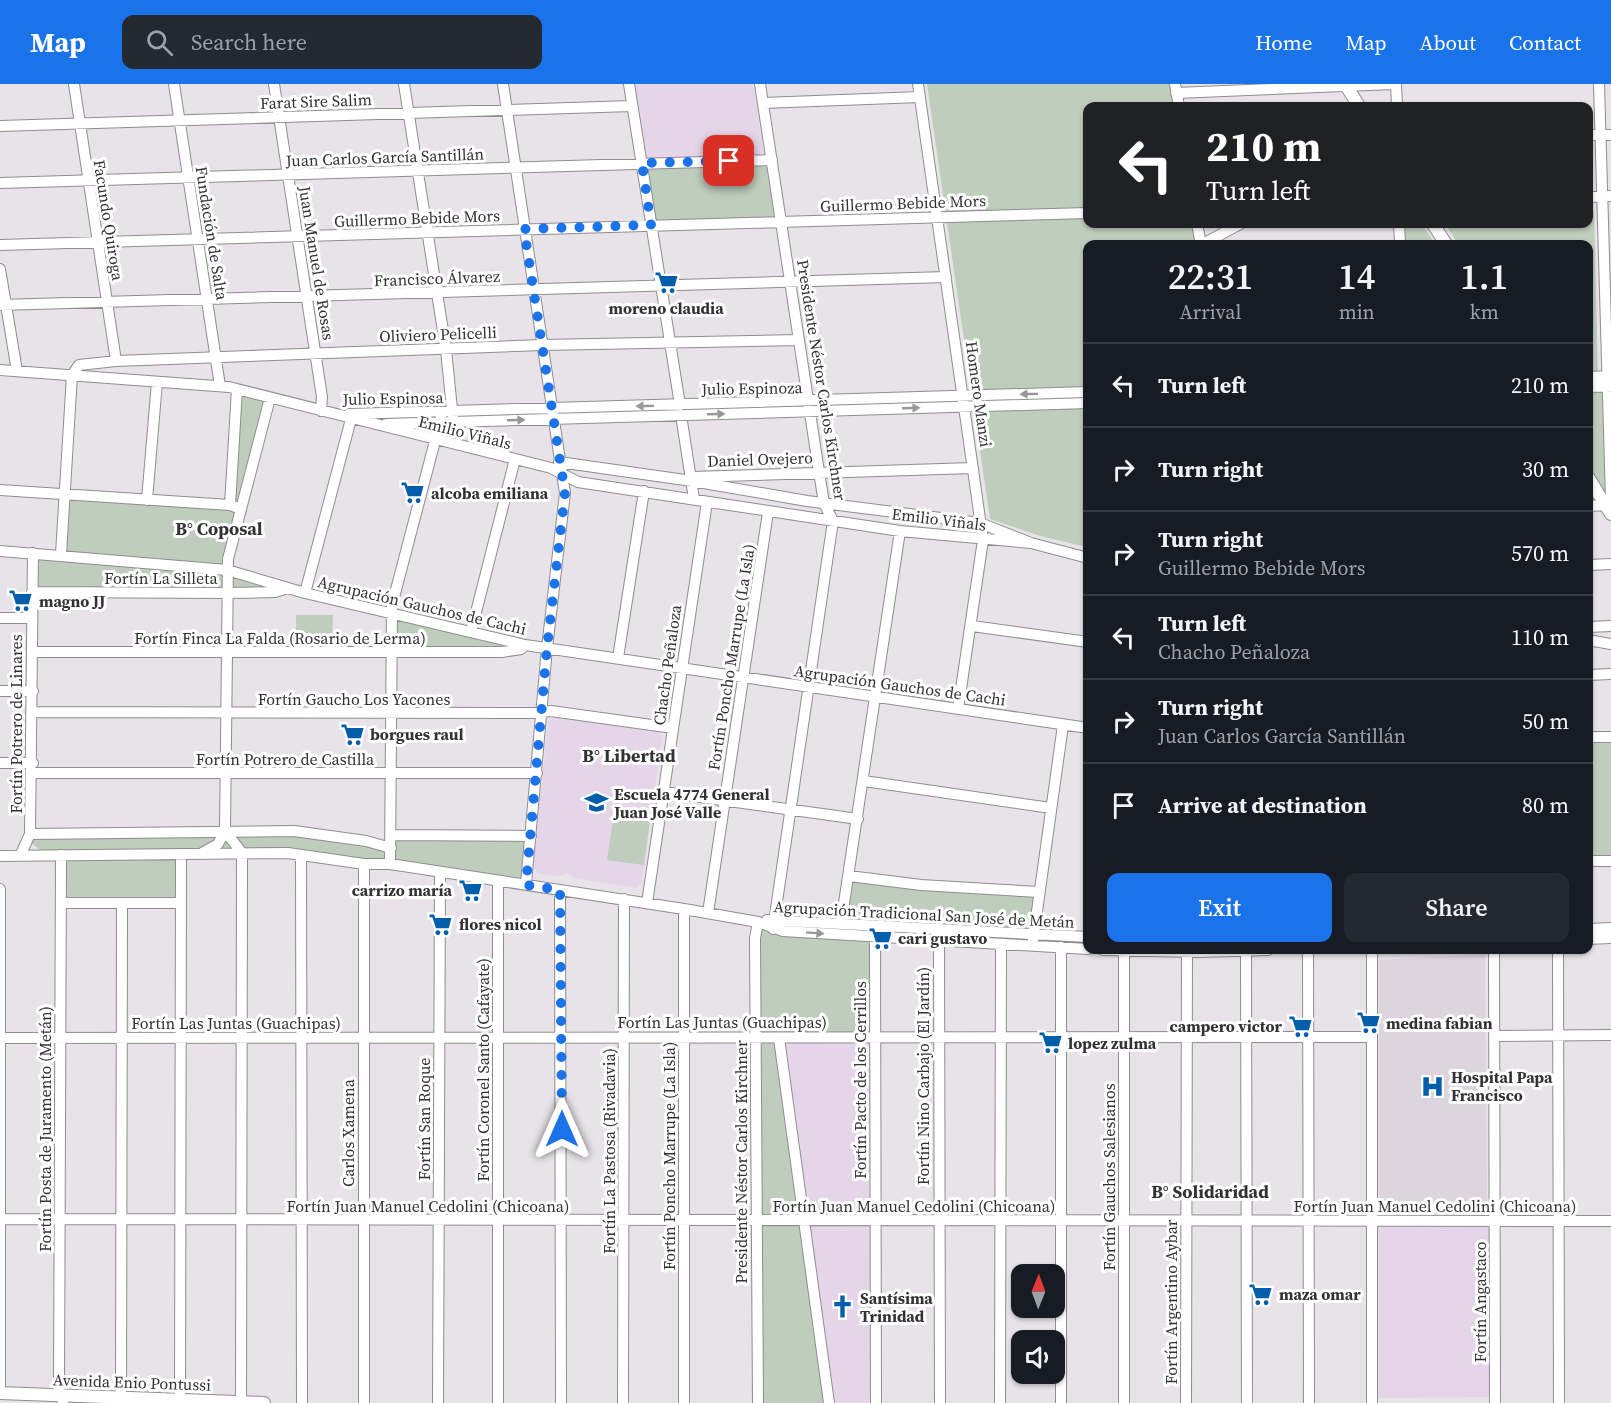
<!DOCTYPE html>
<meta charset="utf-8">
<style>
body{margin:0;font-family:"Source Serif 4",serif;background:#242831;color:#f1f3f6;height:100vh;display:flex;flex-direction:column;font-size:22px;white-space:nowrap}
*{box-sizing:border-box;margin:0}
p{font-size:20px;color:#9ea1a6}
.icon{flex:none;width:33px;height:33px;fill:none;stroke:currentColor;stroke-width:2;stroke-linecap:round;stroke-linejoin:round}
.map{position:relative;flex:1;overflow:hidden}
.drawer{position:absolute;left:1083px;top:156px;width:510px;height:714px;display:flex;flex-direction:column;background:#171b24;border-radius:12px;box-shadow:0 2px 4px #0004}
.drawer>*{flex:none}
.hud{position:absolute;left:1083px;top:18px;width:510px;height:126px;border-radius:12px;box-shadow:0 2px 4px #0004;background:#202124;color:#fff;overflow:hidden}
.needle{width:39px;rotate:1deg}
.tools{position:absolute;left:1011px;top:1180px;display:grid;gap:12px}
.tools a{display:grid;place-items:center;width:54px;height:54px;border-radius:12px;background:#171b24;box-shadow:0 2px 4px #0004;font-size:30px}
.pin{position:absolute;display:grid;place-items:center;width:51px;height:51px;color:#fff;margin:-26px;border-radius:12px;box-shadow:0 3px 9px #0006}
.me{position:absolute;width:66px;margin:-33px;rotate:0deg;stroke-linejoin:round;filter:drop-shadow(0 0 4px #0008)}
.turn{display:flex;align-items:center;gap:21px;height:126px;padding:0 24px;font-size:27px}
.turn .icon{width:78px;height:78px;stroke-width:2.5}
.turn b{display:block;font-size:42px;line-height:51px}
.eta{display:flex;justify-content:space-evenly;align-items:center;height:102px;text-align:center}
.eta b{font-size:36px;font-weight:600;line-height:42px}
.action{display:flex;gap:12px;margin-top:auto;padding:12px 24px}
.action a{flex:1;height:69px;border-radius:12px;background:#1a73e8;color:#fff;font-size:24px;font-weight:600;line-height:69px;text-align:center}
.action a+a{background:#242831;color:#f1f3f6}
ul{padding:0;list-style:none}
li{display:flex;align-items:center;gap:18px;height:84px;padding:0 24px;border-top:2px solid #363941}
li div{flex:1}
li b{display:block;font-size:22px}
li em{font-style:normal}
header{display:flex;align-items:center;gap:36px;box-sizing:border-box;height:84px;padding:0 30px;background:#1a73e8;color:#fff}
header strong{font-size:28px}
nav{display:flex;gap:33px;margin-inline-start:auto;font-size:21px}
.search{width:420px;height:54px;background:#242831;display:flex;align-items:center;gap:15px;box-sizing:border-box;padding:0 21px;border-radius:12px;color:#9ea1a6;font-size:22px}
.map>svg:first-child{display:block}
.built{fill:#ddd4de}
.education{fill:#e4d5e8}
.green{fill:#becdbc}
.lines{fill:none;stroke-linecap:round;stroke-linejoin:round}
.minor-casing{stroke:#908c90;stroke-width:12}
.major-casing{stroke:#908c90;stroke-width:14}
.minor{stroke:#fff;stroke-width:10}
.major{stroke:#fff;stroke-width:12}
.oneway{fill:#989899}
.route{stroke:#1a73e8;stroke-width:10;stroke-dasharray:0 18}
.labels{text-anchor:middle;stroke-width:6;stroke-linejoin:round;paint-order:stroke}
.street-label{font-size:16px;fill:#323133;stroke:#fff}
.poi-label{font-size:16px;font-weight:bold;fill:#323133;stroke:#fff;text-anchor:start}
.neighbourhood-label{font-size:18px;font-weight:bold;fill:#323133;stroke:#fff}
</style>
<header>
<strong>Map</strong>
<div class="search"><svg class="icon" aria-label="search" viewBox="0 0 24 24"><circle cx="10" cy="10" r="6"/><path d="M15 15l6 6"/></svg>Search here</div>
<nav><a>Home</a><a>Map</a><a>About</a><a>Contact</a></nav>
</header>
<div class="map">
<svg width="1611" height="1319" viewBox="0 0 1611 1319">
<rect width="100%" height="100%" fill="#e7e3e8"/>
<!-- built -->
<path class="built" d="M1485 870 1487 1128H1379V876Z"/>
<!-- education -->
<path class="education" d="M634 0H753L764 71 646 75Z
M554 633 658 648 662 654 642 799 636 804 574 794 567 789 559 792 538 789 533 783 548 638Z
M876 953V1319H830L779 954Z
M1377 1142 1490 1143 1491 1313 1377 1314Z"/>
<!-- green -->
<path class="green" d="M927 0H1171L1175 22H1088V140H1193L1196 160H1088L1087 463 1040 452 990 435Z
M769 78 777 136 654 138 646 83Z
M1589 127H1594L1598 290H1589L1588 160H1458L1445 140H1588Z
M1404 140H1422L1435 160H1405Z
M237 305 270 314 227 485 288 504 32 508 33 469 61 470 64 411 230 421Z
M1605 305 1608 416 1589 383V306Z
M391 530 525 561 514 567 392 570Z
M296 531H333L332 555H296Z
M1611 654V772H1589L1588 655Z
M615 722 651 728 644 781 607 776Z
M294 747 390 764 391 751 531 752 526 800 288 769 46 771 29 757 30 750Z
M179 772 180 817 63 818V773Z
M849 792 1039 808 1034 850 841 839Z
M760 843 875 853 876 953 756 954Z
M758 957H777L802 1134H758Z
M759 1140H803L828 1319H760Z"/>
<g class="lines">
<defs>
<path id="minor" d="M74 0 116 277
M174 0 220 302
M274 0 322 313 321 327
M404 0 446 266 453 335
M503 0 565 409 547 564 526 800
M629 0 680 321
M760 0 819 388 824 419 833 437 773 845
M918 0 983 456 958 625
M1175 0 1179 22
M1396 0 1397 22
M1599 0 1611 415
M1176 9 1393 0
M763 19 920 13
M0 42 632 22
M1588 51H1611
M0 99 772 76
M1588 113 1611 112
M1197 140 1201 160
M1399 140 1400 160
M1203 160 1240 140
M0 161 1088 129
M0 185 17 287
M0 221 946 193
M0 286 229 303 551 384 578 398 900 447 1031 459
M1588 293 1611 292
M1588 303 1611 302
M349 330 1088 308
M681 331 694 415
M386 340 1088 319
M559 378 692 397 807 417 980 439 1031 459 1088 474
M692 393 973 384
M0 406 230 421 241 425
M147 416 157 298
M230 421 237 305
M1588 422 1611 421
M0 467 227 486 305 509 525 561 1088 644
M61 470 72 291 79 281 116 277 542 261 799 256
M1588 481 1611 480
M32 508 228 509 275 508 288 504
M305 509 351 335
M0 534H32
M972 542 1088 558
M1588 543 1611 542
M471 548 515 375
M1588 556 1611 560
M32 568H502L521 565 525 561
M618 574 644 407
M1588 591 1611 590
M0 607H33
M33 628 534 629 551 627 673 644
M1588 653H1611
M0 679H33
M32 689H537
M864 697 1051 724
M664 708 858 735
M225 747 242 769 241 1318
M30 750 294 747 366 757 391 764
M391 751 531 752
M202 769 218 760 225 747 228 475 270 314
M61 771 59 1305 63 1319
M301 771 302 1319
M0 772 288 769 364 780H390L684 825 758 838 783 847 1088 865
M20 772 30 750 33 469
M1588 777H1611
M364 780V1319
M390 780 392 521 441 334
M849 792 921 801 1039 808
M0 805V1309
M560 806 561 1319
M61 819H181
M647 819 707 418
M708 829 768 428
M767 836 1088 853
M841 839 900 447
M939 845 940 1319
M1588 845 1611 844
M875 853 876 1319
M1588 855 1611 854
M1033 856 1063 641
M1061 863V1319
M1103 866 1198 868 1268 866
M1246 866 1247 1319
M1308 866 1309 1319
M1494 866 1495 1319
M1558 866 1559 1319
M1124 867V1319
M1495 952 1611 951
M0 954 1372 953
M779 954 829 1319
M0 1135 1611 1137
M121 1314 122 819
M180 1316 181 770
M438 1319 440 788
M498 1319V797
M623 1319 624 815
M684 1319V825
M758 1319 755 854 758 838
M1000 1319 1001 860
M1186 1319 1187 866
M1372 1319V866"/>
<path id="major" d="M1345 0 1359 22
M1433 140 1446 160
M1588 393 1611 430
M0 1309 264 1319"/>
</defs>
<!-- minor casing -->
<use href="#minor" class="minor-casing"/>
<!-- major casing -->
<use href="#major" class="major-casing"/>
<!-- minor -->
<use href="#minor" class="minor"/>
<!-- major -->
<use href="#major" class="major"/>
</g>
<!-- one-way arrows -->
<defs><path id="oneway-solid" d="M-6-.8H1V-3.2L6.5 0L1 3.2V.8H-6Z" transform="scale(1.5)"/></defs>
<g class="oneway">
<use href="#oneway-solid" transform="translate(1029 310) rotate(179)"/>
<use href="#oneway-solid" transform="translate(645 322) rotate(179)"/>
<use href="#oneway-solid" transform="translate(911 324) rotate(-2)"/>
<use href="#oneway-solid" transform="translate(716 330) rotate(-2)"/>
<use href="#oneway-solid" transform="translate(516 336) rotate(-2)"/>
<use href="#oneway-solid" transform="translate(815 849) rotate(4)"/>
</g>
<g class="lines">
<!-- route -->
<path class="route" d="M562 1045 560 806 526 801 547 564 565 409 524 145 651 141 642 79 729 77"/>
</g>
<!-- icons -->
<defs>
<symbol id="supermarket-bare" viewBox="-9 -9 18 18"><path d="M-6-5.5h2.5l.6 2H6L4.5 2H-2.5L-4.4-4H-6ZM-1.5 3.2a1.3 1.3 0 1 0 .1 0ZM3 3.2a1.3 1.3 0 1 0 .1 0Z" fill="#025daa" stroke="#fff" stroke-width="2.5" paint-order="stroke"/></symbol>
<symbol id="school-bare" viewBox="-9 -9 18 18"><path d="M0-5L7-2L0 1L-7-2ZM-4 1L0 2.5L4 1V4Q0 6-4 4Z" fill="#025daa" stroke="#fff" stroke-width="2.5" paint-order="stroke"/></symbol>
<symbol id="hospital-bare" viewBox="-9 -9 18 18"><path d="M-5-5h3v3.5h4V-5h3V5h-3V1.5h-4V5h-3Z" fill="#025daa" stroke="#fff" stroke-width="2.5" paint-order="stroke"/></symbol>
<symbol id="church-bare" viewBox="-9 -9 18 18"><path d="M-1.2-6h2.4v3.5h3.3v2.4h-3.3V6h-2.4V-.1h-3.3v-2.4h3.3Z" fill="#025daa" stroke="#fff" stroke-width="2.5" paint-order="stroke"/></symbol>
</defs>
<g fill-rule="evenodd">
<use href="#supermarket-bare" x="650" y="182" width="33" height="33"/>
<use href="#supermarket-bare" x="396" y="392" width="33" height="33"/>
<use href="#supermarket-bare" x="4" y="500" width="33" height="33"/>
<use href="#supermarket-bare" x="336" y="634" width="33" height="33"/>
<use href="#school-bare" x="580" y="702" width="33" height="33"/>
<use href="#supermarket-bare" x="454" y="790" width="33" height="33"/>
<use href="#supermarket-bare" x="424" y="824" width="33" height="33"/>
<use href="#supermarket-bare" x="864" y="838" width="33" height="33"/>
<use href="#supermarket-bare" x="1352" y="922" width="33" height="33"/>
<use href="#supermarket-bare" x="1284" y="926" width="33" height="33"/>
<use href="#supermarket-bare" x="1034" y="942" width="33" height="33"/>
<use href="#hospital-bare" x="1416" y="986" width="33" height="33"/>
<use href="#supermarket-bare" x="1244" y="1194" width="33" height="33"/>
<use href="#church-bare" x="826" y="1206" width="33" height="33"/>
</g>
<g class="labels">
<!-- street labels -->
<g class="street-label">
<text transform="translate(316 17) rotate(-2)" y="6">Farat Sire Salim</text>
<text transform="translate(385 73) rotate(-2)" y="6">Juan Carlos García Santillán</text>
<text transform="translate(903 119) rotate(-2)" y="6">Guillermo Bebide Mors</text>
<text transform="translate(417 134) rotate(-2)" y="6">Guillermo Bebide Mors</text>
<text transform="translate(109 136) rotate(81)" y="6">Facundo Quiroga</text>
<text transform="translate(212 149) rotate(81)" y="6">Fundación de Salta</text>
<text transform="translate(317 179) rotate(81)" y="6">Juan Manuel de Rosas</text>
<text transform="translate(437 194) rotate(-2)" y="6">Francisco Álvarez</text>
<text transform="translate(438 250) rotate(-2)" y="6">Oliviero Pelicelli</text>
<text transform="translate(822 296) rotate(81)" y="6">Presidente Néstor Carlos Kirchner</text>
<text transform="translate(752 304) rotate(-1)" y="6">Julio Espinoza</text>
<text transform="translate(979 310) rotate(82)" y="6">Homero Manzi</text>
<text transform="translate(393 314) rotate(-1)" y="6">Julio Espinosa</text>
<text transform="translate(465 348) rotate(14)" y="6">Emilio Viñals</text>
<text transform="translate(760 375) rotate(-2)" y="6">Daniel Ovejero</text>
<text transform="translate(939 435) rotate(7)" y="6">Emilio Viñals</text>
<text x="161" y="500">Fortín La Silleta</text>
<text transform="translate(422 521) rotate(13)" y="6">Agrupación Gauchos de Cachi</text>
<text x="280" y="560">Fortín Finca La Falda (Rosario de Lerma)</text>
<text transform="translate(731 573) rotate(-81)" y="6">Fortín Poncho Marrupe (La Isla)</text>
<text transform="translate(667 581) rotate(-82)" y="6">Chacho Peñaloza</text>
<text transform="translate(900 601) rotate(8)" y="6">Agrupación Gauchos de Cachi</text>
<text x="354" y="621">Fortín Gaucho Los Yacones</text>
<text transform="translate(16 640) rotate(-90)" y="6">Fortín Potrero de Linares</text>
<text x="285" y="681">Fortín Potrero de Castilla</text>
<text transform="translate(924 830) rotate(3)" y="6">Agrupación Tradicional San José de Metán</text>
<text x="722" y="944">Fortín Las Juntas (Guachipas)</text>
<text x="236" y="945">Fortín Las Juntas (Guachipas)</text>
<text transform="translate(483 986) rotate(-90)" y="6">Fortín Coronel Santo (Cafayate)</text>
<text transform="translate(923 992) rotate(-90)" y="6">Fortín Nino Carbajo (El Jardín)</text>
<text transform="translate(860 996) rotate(-90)" y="6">Fortín Pacto de los Cerrillos</text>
<text transform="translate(424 1035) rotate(-90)" y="6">Fortín San Roque</text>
<text transform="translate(45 1045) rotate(-90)" y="6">Fortín Posta de Juramento (Metán)</text>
<text transform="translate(348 1049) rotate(-90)" y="6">Carlos Xamena</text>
<text transform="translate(609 1067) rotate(-90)" y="6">Fortín La Pastosa (Rivadavia)</text>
<text transform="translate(669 1072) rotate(-90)" y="6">Fortín Poncho Marrupe (La Isla)</text>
<text transform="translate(741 1078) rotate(-90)" y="6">Presidente Néstor Carlos Kirchner</text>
<text transform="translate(1109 1093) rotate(-90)" y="6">Fortín Gauchos Salesianos</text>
<text x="428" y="1128">Fortín Juan Manuel Cedolini (Chicoana)</text>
<text x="914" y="1128">Fortín Juan Manuel Cedolini (Chicoana)</text>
<text x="1435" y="1128">Fortín Juan Manuel Cedolini (Chicoana)</text>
<text transform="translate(1171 1218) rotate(-90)" y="6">Fortín Argentino Aybar</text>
<text transform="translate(1480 1218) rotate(-90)" y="6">Fortín Angastaco</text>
<text transform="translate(132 1298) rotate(2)" y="6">Avenida Enio Pontussi</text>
</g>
<!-- poi labels -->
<g class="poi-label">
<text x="666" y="230" text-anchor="middle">moreno claudia</text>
<text x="431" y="415">alcoba emiliana</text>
<text x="39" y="523">magno JJ</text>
<text x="370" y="656">borgues raul</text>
<text x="614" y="716">Escuela 4774 General<tspan x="614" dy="18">Juan José Valle</tspan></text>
<text x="452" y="812" text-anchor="end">carrizo maría</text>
<text x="459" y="846">flores nicol</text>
<text x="898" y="860">cari gustavo</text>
<text x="1386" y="945">medina fabian</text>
<text x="1282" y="948" text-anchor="end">campero victor</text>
<text x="1068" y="965">lopez zulma</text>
<text x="1451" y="999">Hospital Papa<tspan x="1451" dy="18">Francisco</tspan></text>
<text x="1279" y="1216">maza omar</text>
<text x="860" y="1220">Santísima<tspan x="860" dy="18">Trinidad</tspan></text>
</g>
<!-- neighbourhood labels -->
<g class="neighbourhood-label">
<text x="219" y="451">B° Coposal</text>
<text x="629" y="678">B° Libertad</text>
<text x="1210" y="1114">B° Solidaridad</text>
</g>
</g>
</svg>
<div class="tools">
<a><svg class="needle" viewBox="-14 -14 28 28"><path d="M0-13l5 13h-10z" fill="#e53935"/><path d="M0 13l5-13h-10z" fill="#9ea1a6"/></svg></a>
<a><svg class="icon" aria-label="sound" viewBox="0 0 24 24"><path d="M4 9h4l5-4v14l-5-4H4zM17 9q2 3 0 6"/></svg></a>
</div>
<div class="pin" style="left:729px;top:77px;background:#d93025"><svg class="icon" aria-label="arrive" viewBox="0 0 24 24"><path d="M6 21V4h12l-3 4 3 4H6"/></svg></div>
<svg class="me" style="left:562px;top:1045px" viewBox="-20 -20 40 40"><path d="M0-17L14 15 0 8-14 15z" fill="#1a73e8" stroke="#fff" stroke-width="4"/></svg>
<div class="hud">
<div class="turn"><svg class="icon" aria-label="left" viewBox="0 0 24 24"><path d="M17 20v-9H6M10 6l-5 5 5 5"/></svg><div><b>210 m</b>Turn left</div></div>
</div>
<section class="drawer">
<div class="eta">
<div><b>22:31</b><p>Arrival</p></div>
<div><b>14</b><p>min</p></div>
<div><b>1.1</b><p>km</p></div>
</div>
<ul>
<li><svg class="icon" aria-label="left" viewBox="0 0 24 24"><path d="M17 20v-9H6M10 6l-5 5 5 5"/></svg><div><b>Turn left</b></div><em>210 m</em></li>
<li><svg class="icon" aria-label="right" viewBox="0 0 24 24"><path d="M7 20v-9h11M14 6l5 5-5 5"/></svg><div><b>Turn right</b></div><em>30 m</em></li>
<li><svg class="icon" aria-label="right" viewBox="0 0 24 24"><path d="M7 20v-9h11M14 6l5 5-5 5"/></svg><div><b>Turn right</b><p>Guillermo Bebide Mors</p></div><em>570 m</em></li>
<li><svg class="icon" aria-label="left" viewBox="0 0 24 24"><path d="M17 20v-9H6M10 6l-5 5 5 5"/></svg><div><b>Turn left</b><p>Chacho Peñaloza</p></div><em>110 m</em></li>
<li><svg class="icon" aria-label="right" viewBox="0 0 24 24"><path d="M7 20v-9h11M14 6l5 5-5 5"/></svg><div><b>Turn right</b><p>Juan Carlos García Santillán</p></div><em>50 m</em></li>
<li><svg class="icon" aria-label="arrive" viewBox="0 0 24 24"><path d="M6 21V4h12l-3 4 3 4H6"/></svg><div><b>Arrive at destination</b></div><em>80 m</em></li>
</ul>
<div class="action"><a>Exit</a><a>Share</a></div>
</section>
</div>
